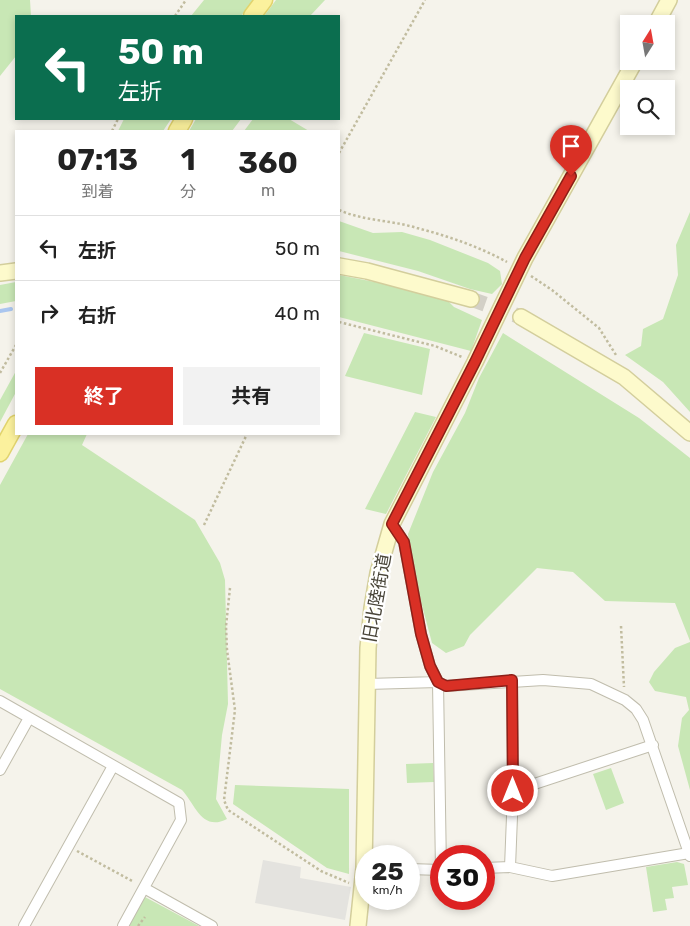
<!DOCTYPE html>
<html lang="ja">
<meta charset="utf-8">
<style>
body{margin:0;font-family:Rubik,"Noto Sans JP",sans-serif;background:#f2f2f2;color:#222;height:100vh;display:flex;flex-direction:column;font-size:19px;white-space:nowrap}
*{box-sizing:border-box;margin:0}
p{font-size:16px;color:#767676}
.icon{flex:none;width:28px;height:28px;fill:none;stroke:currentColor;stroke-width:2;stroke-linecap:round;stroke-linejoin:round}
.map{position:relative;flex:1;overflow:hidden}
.side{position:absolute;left:15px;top:130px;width:325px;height:305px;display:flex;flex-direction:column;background:#fff;border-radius:0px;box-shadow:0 2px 8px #0003}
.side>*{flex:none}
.hud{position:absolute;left:15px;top:15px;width:325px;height:105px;border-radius:0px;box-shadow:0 2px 8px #0003;background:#0b6e4f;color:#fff;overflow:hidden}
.needle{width:32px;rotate:11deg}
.controls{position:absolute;left:620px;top:15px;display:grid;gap:10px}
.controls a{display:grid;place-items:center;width:55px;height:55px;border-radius:0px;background:#fff;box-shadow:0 2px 8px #0003;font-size:25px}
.speed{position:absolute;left:355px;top:845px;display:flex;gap:10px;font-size:25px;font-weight:700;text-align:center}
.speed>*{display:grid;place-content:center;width:65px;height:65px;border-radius:50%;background:#fff;box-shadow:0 2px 8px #0003;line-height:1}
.speed small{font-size:12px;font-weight:400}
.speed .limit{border:8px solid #d22;background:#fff;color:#111}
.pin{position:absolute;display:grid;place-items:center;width:42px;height:42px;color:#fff;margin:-51px -21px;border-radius:50% 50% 50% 0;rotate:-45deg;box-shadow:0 0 5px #0007}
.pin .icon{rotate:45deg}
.me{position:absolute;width:55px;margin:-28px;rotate:0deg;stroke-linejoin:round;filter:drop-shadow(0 0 4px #0008)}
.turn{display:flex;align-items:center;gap:18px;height:105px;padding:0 20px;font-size:22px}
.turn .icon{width:65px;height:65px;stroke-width:2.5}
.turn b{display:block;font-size:35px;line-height:42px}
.eta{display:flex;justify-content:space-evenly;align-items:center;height:85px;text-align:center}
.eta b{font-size:30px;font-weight:700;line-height:35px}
.button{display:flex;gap:10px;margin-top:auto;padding:10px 20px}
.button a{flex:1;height:58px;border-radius:0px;background:#d93025;color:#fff;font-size:20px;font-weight:700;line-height:58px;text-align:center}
.button a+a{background:#f2f2f2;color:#222}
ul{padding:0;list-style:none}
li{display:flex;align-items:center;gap:15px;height:65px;padding:0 20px;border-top:1px solid #e0e0e0}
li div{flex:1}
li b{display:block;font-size:19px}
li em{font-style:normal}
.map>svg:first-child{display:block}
.green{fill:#c8e7b5}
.parking{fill:#e4e3df}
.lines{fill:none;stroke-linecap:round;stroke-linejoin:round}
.stream{stroke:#aac6ef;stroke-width:4}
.secondary-tunnel{stroke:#d3d0c7;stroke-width:15;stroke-dasharray:15 8;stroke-linecap:butt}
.street-casing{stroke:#c0bdad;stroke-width:12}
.secondary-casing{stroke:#d3ce9c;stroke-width:18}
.primary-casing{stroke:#e1d36d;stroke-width:19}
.path{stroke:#c1bc9f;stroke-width:2.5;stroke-dasharray:2.5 2.5;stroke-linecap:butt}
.street{stroke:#fff;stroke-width:10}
.secondary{stroke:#fdfacc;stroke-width:15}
.primary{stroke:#fbf19d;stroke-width:16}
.route-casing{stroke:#8d1f18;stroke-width:12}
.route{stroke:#d93025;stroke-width:9}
.labels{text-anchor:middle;stroke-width:4.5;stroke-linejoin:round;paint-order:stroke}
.street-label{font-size:18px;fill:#494539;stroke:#fff}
</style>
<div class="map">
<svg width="690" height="926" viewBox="0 0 690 926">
<rect width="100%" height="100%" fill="#f5f3eb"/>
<!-- green -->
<path class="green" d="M0 0H30L31 16H16V56L0 76Z
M204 0H253L241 16H191Z
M276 0H325L310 16H264Z
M124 119H171L163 131H118Z
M196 119H241L232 131H189Z
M253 119H289L309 131H244Z
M690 212V412L663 382 625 355 641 346 643 329 663 319 678 275 676 245Z
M339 221 373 233 402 232 430 240 488 263 500 271 502 284 492 294 470 289 418 271 339 251Z
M339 275 390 285 444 297 454 307 482 320 471 351 339 317Z
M16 282V301L0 304V285Z
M364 333 430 349 422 395 345 376Z
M503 333 639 418 690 458V641L675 603 605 601 573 572 537 568 470 635 464 646 446 653 432 643 411 564 408 534 433 472 465 413 479 378Z
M16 371V392L0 422V400Z
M415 412 436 417 386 514 365 509Z
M28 434H87L82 445 195 520 220 563 225 580 228 704 222 735 216 799 227 819C202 832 195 804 182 790L0 689V485Z
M690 642V790L678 746 682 718 689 710 686 697 655 691 649 682 654 672 675 648Z
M433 763 434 782 407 783 406 764Z
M611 768 624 803 606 810 593 774Z
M235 785 349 789V874L327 868 233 804Z
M677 862 684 864 688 885 672 887 674 898 665 899 667 910 653 912 646 867Z
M145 897 199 926H129Z"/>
<!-- parking -->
<path class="parking" d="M263 860 301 867 300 878 351 887 345 920 255 903Z"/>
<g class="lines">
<!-- stream -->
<path class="stream" d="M0 311 11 309"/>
<!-- secondary-tunnel -->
<path class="secondary-tunnel" d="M471 299 521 317"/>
<defs>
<path id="street" d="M392 524 404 542 421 634 430 666 438 682 446 686 543 680 591 684 625 700 636 709 643 720 690 856
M367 684 438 682 441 870
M0 701 179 803 181 820 123 926
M0 770 29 718
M513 791 653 745
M510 867 513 791 512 681
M484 868 510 867 552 876 689 853
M409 869 441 870
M144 888 212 926
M24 926 113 766"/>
<path id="secondary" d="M656 24 669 0
M339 266 367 271 471 299
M0 273 16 271
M521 317 624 377 690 433
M358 926 364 868 368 648 372 608 378 573 392 524 475 362 525 258 635 61"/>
<path id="primary" d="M252 16 264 0
M177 131 184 119
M0 453 16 424"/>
</defs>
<!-- street casing -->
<use href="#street" class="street-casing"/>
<!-- secondary casing -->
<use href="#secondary" class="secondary-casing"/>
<!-- primary casing -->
<use href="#primary" class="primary-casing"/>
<!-- path -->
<path class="path" d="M175 16 186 0
M112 131 118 119
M339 153 425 0
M339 210C364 221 391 220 417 228 448 236 480 247 507 262
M531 276 552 290 599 328 616 355
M339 322 435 346 462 357
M0 373 16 345
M204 525 247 434
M230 588 226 626 227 650 235 710 224 800 228 810 321 871 349 883
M621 626 624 687
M77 851 134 882
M138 926 145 917"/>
<!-- street -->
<use href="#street" class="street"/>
<!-- secondary -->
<use href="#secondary" class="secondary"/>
<!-- primary -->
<use href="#primary" class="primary"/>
</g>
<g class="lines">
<defs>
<path id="route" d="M513 791 512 680 446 686 438 682 430 666 421 634 404 542 392 524 475 362 525 258 571 176"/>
</defs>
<!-- route casing -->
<use href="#route" class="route-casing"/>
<!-- route -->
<use href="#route" class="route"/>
</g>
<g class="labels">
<!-- street labels -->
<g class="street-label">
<text transform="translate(377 598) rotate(-80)" y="6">旧北陸街道</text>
</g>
</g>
</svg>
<div class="controls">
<a><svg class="needle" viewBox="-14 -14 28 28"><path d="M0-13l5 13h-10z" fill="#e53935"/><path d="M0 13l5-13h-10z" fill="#767676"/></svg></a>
<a><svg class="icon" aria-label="search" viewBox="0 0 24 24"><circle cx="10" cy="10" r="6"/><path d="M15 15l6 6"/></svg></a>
</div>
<div class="speed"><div>25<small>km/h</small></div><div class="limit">30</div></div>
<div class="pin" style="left:571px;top:176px;background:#d93025"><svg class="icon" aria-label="arrive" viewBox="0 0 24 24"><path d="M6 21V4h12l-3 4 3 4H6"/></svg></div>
<svg class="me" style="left:513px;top:791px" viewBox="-20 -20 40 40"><circle r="17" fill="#d93025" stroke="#fff" stroke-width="3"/><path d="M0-11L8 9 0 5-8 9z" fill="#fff"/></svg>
<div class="hud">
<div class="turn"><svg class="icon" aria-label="left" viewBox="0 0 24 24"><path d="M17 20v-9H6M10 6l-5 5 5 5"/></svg><div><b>50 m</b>左折</div></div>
</div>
<section class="side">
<div class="eta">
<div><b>07:13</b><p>到着</p></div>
<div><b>1</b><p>分</p></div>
<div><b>360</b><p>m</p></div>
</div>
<ul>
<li><svg class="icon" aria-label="left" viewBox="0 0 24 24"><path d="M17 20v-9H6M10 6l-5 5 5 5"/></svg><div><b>左折</b></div><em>50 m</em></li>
<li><svg class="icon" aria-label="right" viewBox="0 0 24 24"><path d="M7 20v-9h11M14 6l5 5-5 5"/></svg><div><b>右折</b></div><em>40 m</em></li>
</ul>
<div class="button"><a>終了</a><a>共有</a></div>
</section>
</div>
